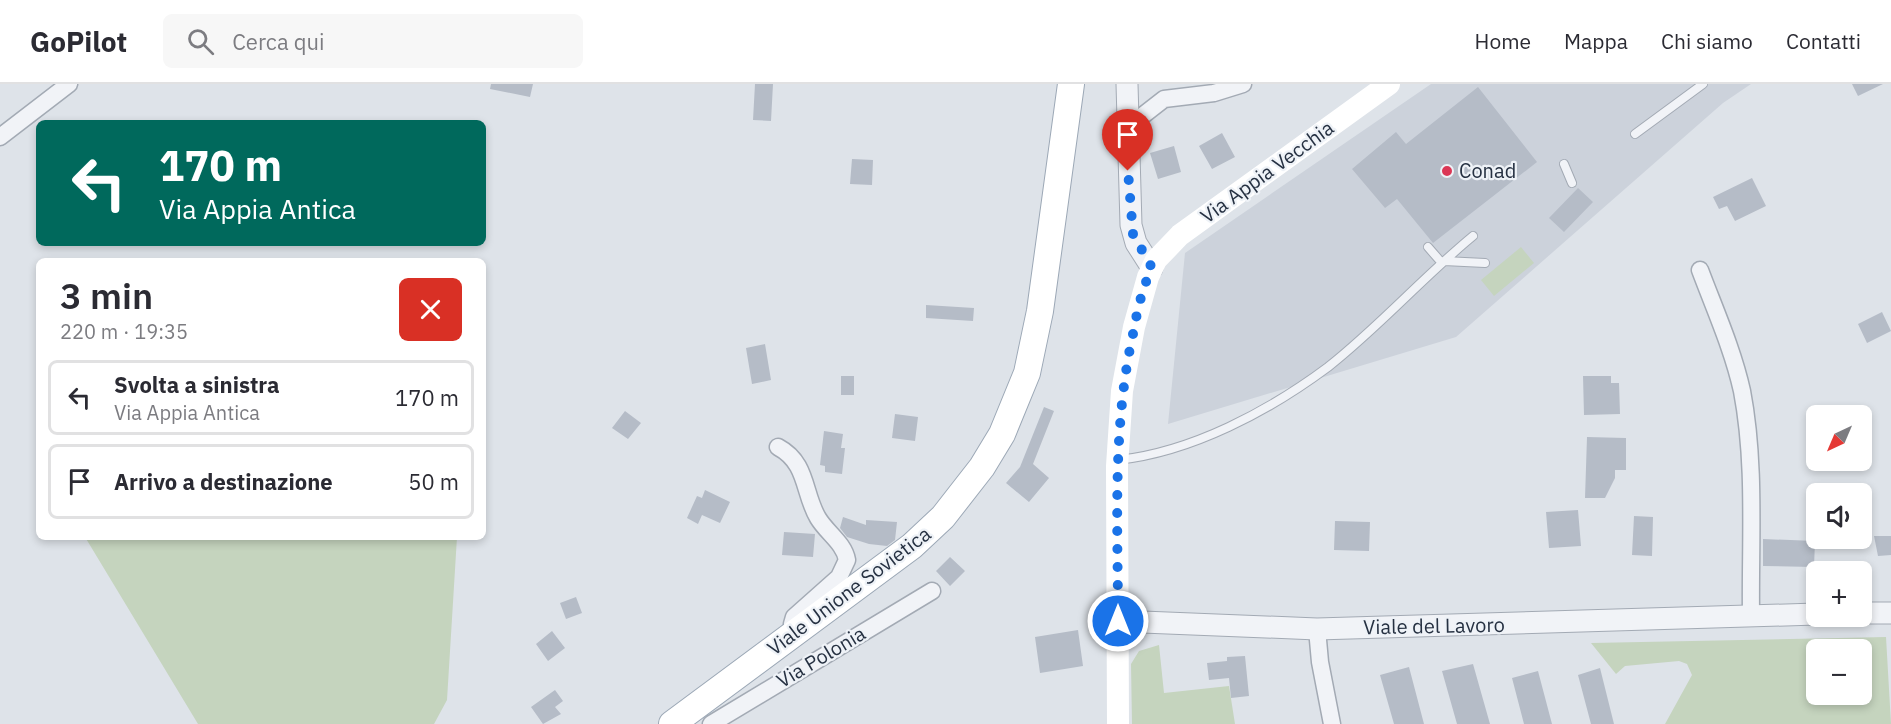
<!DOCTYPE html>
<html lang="it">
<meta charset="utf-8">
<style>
body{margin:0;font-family:"IBM Plex Sans",sans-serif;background:#f7f7f7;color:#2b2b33;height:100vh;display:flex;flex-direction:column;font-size:22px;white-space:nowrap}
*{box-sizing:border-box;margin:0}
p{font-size:20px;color:#7c7c81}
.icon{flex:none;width:33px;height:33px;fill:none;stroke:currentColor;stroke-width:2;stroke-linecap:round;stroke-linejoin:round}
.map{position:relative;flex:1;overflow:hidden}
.side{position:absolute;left:36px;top:174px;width:450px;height:282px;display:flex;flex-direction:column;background:#fff;border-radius:9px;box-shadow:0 3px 9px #0003}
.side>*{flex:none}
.top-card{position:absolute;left:36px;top:36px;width:450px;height:126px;border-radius:9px;box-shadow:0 3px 9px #0003;background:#00695c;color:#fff;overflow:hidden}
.needle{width:39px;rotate:224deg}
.buttons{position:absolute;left:1806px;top:321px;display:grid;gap:12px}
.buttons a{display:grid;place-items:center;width:66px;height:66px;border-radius:9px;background:#fff;box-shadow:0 3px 9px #0003;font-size:30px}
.pin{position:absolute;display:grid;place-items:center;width:51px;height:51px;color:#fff;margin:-62px -26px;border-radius:50% 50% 50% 0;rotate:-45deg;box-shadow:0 0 6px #0007}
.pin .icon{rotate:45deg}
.me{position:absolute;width:66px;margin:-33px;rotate:0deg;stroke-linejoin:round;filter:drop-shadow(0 0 4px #0008)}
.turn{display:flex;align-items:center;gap:21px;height:126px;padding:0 24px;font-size:27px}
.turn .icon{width:78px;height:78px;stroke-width:2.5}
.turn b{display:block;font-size:42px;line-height:51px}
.round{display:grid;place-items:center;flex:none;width:63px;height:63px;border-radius:9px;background:#f7f7f7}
.overview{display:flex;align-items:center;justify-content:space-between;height:102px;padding:0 24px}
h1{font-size:36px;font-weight:600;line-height:45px}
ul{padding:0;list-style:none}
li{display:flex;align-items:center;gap:18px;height:75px;margin:0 12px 9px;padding:0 12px;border:3px solid #e1e1e2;border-radius:9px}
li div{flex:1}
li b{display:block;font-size:22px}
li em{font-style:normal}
header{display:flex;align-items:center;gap:36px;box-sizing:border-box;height:84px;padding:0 30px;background:#fff;border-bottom:2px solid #e1e1e2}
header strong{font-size:28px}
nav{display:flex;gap:33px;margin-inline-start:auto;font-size:21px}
.search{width:420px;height:54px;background:#f7f7f7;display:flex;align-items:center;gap:15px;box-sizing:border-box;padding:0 21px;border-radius:9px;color:#7c7c81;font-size:22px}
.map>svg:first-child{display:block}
.built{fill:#ccd2db}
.green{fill:#c5d4be;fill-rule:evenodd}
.building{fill:#b5bcc7}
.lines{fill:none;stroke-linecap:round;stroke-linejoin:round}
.service-casing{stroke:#a3aab4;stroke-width:10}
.minor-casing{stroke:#a3aab4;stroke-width:19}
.tertiary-casing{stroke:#a3aab4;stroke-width:23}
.primary-casing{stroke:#9ca8b6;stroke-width:28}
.service{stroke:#f1f3f7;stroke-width:8}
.minor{stroke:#f1f3f7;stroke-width:16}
.tertiary{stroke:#f1f3f7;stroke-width:21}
.secondary{stroke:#fff;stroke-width:22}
.primary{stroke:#fff;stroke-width:26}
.route{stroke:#1a73e8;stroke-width:10;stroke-dasharray:0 18}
.poi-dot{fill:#db3756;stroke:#eef2f7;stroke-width:2}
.labels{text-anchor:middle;stroke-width:4.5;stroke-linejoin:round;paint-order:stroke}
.poi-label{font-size:20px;fill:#263142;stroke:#eef2f7;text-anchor:start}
.street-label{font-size:20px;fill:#263142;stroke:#eef2f7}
</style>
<header>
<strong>GoPilot</strong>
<div class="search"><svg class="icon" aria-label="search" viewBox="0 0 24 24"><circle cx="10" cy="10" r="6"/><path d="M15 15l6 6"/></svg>Cerca qui</div>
<nav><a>Home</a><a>Mappa</a><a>Chi siamo</a><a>Contatti</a></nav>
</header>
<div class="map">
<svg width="1891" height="640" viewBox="0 0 1891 640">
<rect width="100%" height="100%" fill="#dee3e9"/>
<!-- built -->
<path class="built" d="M1431 0H1751L1723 19 1456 253 1168 340 1185 169Z"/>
<!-- green -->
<path class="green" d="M1521 163 1534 179 1494 212 1481 196Z
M85 453H457L447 616 434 640H198Z
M1886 553 1891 640H1665L1692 591 1687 580 1679 577 1625 582 1616 590 1591 559ZM1816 566H1862V610H1816Z
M1159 561 1164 609 1229 602 1235 640H1132L1131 580 1139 567Z"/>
<!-- building -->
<path class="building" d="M491 0H533L530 13 490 5Z
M755 0H773L771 37 753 36Z
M1852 0H1883L1858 12Z
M1478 3 1537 78 1433 159 1397 115 1385 124 1352 85 1396 48 1406 60Z
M1222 49 1235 73 1212 85 1199 62Z
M1174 62 1181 88 1158 95 1150 69Z
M852 75 873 76 872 101 850 100Z
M1752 94 1766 122 1735 137 1727 122 1719 125 1713 113Z
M1578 104 1593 118 1564 148 1549 134Z
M926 221 974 224 973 237 926 234Z
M1882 228 1891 247 1867 259 1858 240Z
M765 260 771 296 752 300 746 264Z
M841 292H854V311H841Z
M1583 292H1611V299H1619L1620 330 1584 331Z
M1044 323 1054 327 1033 380 1049 394 1029 418 1006 399 1020 383Z
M625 327 641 339 628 355 612 344Z
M895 330 918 333 915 357 892 354Z
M824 347 843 350 841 364H845L842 390 825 388V382L820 381Z
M1587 353 1626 354V386H1615V394L1605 414H1585Z
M705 406 730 418 720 439 702 431 698 440 687 434 697 412 702 414Z
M1578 426 1581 462 1549 464 1546 428Z
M1634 432 1653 433 1652 472 1632 471Z
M843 433 866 441V436L897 438 895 456 887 462 869 460 847 453 840 444Z
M1335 437 1370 438 1369 467 1334 466Z
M784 448 815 450 813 473 782 471Z
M1874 452H1891V471L1878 472Z
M1763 455 1815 457 1814 483 1763 482Z
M950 473 965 487 950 502 936 487Z
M576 513 582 529 566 535 560 519Z
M1078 546 1083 582 1040 589 1035 553Z
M552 547 565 564 548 577 536 560Z
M1245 572 1249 612 1231 614 1229 594 1209 596 1207 579 1227 577V573Z
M1473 580 1490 640H1457L1442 587Z
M1409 583 1424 640H1394L1380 591Z
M1600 584 1614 640H1591L1578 591Z
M1538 587 1552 640H1524L1512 594Z
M555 606 563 617 555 623 561 630 543 640 531 623Z"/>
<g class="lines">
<defs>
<path id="service" d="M1635 50 1703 0
M1564 80 1572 99
M1428 163 1441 178
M1444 177 1485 179
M1118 376C1192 368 1269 327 1328 283 1379 243 1423 193 1473 152"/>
<path id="minor" d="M1128 43 1164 15 1214 9 1243 0
M0 53 69 0
M1700 186C1715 226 1733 266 1742 307 1756 380 1750 458 1751 531
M778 363C808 379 803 409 818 434 827 449 844 459 847 476L839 493 794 533 792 540 795 549
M1317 545 1320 578 1332 640
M711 640 932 507"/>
<path id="tertiary" d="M1127 0 1131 141 1136 159 1152 184
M1862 529H1891
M1118 537 1317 545 1816 530"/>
<path id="primary" d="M672 640 912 462 943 433 982 383 1002 350 1027 289 1040 227 1071 0"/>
</defs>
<!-- service casing -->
<use href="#service" class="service-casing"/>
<!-- minor casing -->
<use href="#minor" class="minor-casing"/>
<!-- tertiary casing -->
<use href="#tertiary" class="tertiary-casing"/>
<!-- primary casing -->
<use href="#primary" class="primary-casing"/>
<!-- service -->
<use href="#service" class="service"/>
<!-- minor -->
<use href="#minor" class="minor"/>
<!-- tertiary -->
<use href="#tertiary" class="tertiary"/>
<!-- secondary -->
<path class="secondary" d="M1118 640 1117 382 1122 307 1134 243 1148 193 1156 176 1180 151 1389 0"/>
<!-- primary -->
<use href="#primary" class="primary"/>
</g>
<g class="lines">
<!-- route -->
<path class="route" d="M1118 537C1118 441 1112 344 1133 250 1137 228 1142 204 1152 184L1133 150 1128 87"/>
</g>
<!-- markers -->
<circle class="poi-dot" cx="1447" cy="87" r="6"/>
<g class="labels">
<!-- poi labels -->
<g class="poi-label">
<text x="1459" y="94">Conad</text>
</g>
<!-- street labels -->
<g class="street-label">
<text transform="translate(1267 88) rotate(-36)" y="7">Via Appia Vecchia</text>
<text transform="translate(849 507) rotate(-37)" y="7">Viale Unione Sovietica</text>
<text transform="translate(1434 542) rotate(-1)" y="7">Viale del Lavoro</text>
<text transform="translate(821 573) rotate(-31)" y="7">Via Polonia</text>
</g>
</g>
</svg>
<div class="buttons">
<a><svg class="needle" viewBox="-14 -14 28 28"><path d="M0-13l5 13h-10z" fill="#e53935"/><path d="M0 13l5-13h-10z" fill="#7c7c81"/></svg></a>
<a><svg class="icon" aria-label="sound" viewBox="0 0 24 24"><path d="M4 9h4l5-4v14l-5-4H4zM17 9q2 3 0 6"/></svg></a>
<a>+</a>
<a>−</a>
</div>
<div class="pin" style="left:1128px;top:87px;background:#d93025"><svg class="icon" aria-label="arrive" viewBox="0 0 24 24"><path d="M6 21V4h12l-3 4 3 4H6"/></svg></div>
<svg class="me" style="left:1118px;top:537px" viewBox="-20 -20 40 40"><circle r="17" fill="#1a73e8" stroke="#fff" stroke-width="3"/><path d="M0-11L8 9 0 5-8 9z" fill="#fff"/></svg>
<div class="top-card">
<div class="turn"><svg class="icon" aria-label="left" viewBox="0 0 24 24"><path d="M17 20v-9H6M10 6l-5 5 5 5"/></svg><div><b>170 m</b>Via Appia Antica</div></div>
</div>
<section class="side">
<div class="overview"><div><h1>3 min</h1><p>220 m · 19:35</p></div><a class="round" style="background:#d93025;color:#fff"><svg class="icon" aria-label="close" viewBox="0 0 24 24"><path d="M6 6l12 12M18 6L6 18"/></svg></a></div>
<ul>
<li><svg class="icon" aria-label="left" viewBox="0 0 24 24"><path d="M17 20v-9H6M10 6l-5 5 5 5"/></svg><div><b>Svolta a sinistra</b><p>Via Appia Antica</p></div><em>170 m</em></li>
<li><svg class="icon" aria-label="arrive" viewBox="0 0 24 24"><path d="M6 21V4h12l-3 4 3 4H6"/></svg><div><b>Arrivo a destinazione</b></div><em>50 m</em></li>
</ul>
</section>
</div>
